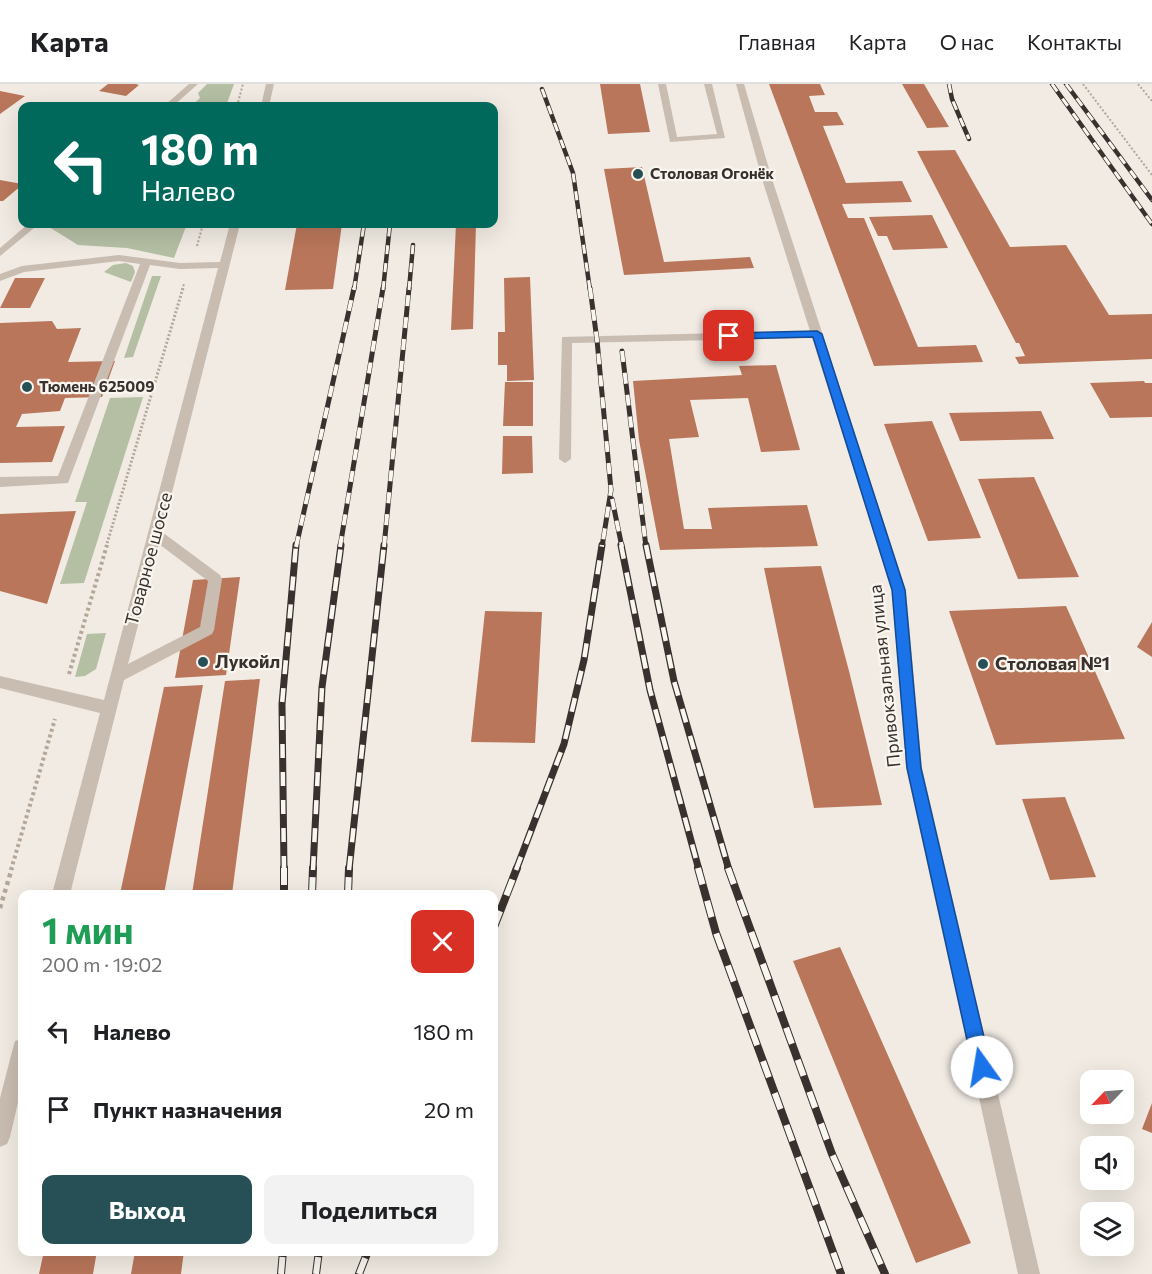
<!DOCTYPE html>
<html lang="ru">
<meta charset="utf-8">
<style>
body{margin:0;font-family:Commissioner,sans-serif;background:#f2f2f2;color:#202124;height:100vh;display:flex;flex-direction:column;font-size:22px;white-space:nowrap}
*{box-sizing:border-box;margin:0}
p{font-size:20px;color:#757577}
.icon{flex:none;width:33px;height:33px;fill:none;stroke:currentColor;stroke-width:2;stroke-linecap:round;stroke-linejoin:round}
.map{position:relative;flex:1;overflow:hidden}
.panel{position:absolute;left:18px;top:806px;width:480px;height:366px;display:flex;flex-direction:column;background:#fff;border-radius:12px;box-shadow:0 6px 24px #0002}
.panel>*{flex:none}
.hud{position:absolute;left:18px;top:18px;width:480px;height:126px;border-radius:12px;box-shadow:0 6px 24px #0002;background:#00695c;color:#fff;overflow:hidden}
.needle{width:39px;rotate:245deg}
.fabs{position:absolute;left:1080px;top:986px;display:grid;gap:12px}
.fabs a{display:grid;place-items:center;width:54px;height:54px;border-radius:12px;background:#fff;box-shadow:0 6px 24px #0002;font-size:30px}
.pin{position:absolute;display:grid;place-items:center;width:51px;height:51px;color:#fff;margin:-26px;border-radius:12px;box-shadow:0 3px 9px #0006}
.me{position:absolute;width:66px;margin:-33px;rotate:347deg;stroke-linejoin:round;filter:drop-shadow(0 0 4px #0008)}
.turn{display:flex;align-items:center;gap:21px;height:126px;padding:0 24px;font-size:27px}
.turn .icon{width:78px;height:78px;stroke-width:2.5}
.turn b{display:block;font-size:42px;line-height:51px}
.round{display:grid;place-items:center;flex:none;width:63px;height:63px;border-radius:12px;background:#f2f2f2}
.head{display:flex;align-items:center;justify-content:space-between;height:102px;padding:0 24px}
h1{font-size:36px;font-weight:700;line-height:45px;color:#1e9e55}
.action{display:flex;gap:12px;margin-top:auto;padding:12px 24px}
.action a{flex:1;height:69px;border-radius:12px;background:#265056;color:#fff;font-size:24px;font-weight:700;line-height:69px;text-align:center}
.action a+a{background:#f2f2f2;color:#202124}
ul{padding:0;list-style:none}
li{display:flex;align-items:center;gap:18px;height:78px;padding:0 24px}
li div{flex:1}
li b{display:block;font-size:22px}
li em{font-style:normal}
header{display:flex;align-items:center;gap:36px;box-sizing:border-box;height:84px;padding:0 30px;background:#fff;border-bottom:2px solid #e0e0e0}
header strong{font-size:28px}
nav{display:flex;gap:33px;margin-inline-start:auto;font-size:21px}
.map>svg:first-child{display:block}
.green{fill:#b5bfa4}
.building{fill:#b9765a}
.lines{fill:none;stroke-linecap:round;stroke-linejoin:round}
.path-far3{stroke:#b4a79a;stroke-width:2;stroke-dasharray:2 2;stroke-linecap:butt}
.path-far2{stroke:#b4a79a;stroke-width:3;stroke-dasharray:2 2;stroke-linecap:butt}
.path-far1{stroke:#b4a79a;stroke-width:4;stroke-dasharray:3 3;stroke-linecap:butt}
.path{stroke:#b4a79a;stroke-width:4.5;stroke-dasharray:4 4;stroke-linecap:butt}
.minor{fill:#c9bcb0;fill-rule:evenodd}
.rail-far3-casing{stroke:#39312d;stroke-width:4.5}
.rail-far2-casing{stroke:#39312d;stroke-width:5}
.rail-far1-casing{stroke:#39312d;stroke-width:7}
.rail-casing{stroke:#39312d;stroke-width:8}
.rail-far3{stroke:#f9f5ef;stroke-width:3;stroke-dasharray:9;stroke-linecap:butt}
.rail-far2{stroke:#f9f5ef;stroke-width:4;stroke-dasharray:11;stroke-linecap:butt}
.rail-far1{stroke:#f9f5ef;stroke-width:4.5;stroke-dasharray:14;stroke-linecap:butt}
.rail{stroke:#f9f5ef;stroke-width:6;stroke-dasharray:17;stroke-linecap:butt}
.route{fill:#1a73e8;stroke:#114b97;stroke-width:1.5}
.poi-dot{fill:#265056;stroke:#f9f5ef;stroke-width:2}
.labels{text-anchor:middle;stroke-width:4.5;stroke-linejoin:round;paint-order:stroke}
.far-poi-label{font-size:15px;font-weight:bold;fill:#39312d;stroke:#f9f5ef;text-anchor:start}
.street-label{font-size:18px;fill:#39312d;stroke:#f9f5ef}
.poi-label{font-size:18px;font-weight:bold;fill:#39312d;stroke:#f9f5ef;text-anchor:start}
</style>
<header>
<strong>Карта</strong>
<nav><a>Главная</a><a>Карта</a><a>О нас</a><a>Контакты</a></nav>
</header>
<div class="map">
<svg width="1152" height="1190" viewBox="0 0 1152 1190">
<rect width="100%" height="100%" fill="#f1ebe3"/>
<!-- green -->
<path class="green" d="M207 0H234L226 22H191L200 14 198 9Z
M52 140H187L174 174 127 164 78 161 49 143Z
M126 179 133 182 135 188 131 198 104 188 113 181Z
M152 192H161L133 273 124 274Z
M143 313 84 499 60 500 87 418H75L110 314Z
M106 549 96 585 85 592 75 593 87 550Z"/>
<!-- building -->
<path class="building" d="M108 0H136L139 1 126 12 99 7Z
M600 0H640L650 48 608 50Z
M769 0H820L825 11 809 12 815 28H837L844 41 823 42 846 99 902 97 912 118 842 120 848 134H864L918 263 976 261 983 278 874 282Z
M902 0H924L949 43 927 44Z
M0 7 25 12 0 30Z
M955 66 1010 163 1066 161 1109 231 1152 230V275L1019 280 1015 273 1025 272 1019 259H1016L917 67Z
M642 83 664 178 750 173 754 184 624 191 604 85Z
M0 96 22 100V101L3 117H0Z
M932 131 948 164 893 166 887 152H878L869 133Z
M297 140H342L333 205 285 206Z
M456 140H476L473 245 451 246Z
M530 193 534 296 507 297V281H498V248H505L504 194Z
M15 194H45L30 224H0Z
M52 237 57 245 81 244 68 278 115 277 102 313 65 314 60 327 22 330 16 343 65 342 52 378 0 379V239Z
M776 281 800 366 761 368 748 314 690 316 699 353 669 355 684 445H712L708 424 807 421 818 462 660 466 639 356 633 297 742 291 739 282Z
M1144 297 1145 299H1152V333L1110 334 1090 299Z
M505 298H533V342H503Z
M1041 327 1054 355 960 357 949 329Z
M932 337 981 454 928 457 884 340Z
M503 352H532L533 389 502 390Z
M1034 393 1079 493 1018 495 978 395Z
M76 427 47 520 0 507V430Z
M821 482 849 587 882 721 814 724 764 484Z
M240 493 226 591 175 594 193 496Z
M1066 522 1125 655 996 661 949 527Z
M485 527 542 528 535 659 471 658Z
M1152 538V573L1137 563Z
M260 595 232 810H192L225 597Z
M203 601 164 810H120L164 603Z
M1065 713 1096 793 1050 796 1022 715Z
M840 863 971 1159 916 1179 793 877Z
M1152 1019V1049L1142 1045Z
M44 1167H97L93 1190H39Z
M135 1167H184L181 1190H131Z"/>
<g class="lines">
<!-- path-far3 -->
<path class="path-far3" d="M1083 0 1152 91
M1138 0 1152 17
M237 22 243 0
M197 162 203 140
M182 206 184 200"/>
<!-- path-far2 -->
<path class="path-far2" d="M106 463 183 204"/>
<!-- path-far1 -->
<path class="path-far1" d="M69 590 107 461
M11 786 55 635"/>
<!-- path -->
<path class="path" d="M0 824 12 784"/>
<!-- minor -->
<path class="minor" d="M189 0H198L173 22H164Z
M266 0H274L269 22H261Z
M658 0H666L677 53 717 50 704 0H712L725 54 670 58Z
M736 0H744L772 95 906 506 922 684 1040 1190H1018L906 684 892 506 812 254 572 259 571 375 565 379 559 375 562 253 810 247 762 95Z
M28 140H39L0 172V164Z
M230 140H240L162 448 220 491 222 495 214 546 212 550 124 596 70 810H52L100 629 0 604V592L104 616 218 184 180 185 150 181 68 399 0 403V393L58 392 140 180 119 177 24 188 0 197V190L22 182 119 171 180 179 220 178ZM159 460 208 497 200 543 128 580Z
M22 955V1001L10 1053 7 1060 0 1063V1014L13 964 15 957Z"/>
<defs>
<path id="rail-far3" d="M949 0 952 15 969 55
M1052 0 1152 140
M1066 0 1152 116
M542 5 573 89 590 206
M354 206 364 140
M383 206 390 140
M409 206 413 161"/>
<path id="rail-far2" d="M590 204 597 256 611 406 602 463
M622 267 646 463
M612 415 622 463
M296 463 354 204
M340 463 383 204
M384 463 409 204"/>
<path id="rail-far1" d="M621 461 650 606 699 786
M646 461 674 597 729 786
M284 786 282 620 296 461
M313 786 322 603 341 461
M349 786 384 461
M516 786 564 660 584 576 602 461"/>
<path id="rail" d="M284 784V810
M698 784 716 849 841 1190
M728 784 832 1070 885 1190
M312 810 313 784
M348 810 349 784
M494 843 517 784
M281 1190 283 1167
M316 1190 319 1167
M359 1190 368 1167"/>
</defs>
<!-- rail-far3 casing -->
<use href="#rail-far3" class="rail-far3-casing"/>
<!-- rail-far2 casing -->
<use href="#rail-far2" class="rail-far2-casing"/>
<!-- rail-far1 casing -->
<use href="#rail-far1" class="rail-far1-casing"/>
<!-- rail casing -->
<use href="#rail" class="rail-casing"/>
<!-- rail-far3 -->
<use href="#rail-far3" class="rail-far3"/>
<!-- rail-far2 -->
<use href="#rail-far2" class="rail-far2"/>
<!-- rail-far1 -->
<use href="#rail-far1" class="rail-far1"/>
<!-- rail -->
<use href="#rail" class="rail"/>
</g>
<!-- route -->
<path class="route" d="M817 247 822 250 905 506 921 684 991 983 988 989 982 992 976 989 973 983 907 684 892 506 813 253 729 255 724 252 729 249Z"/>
<!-- markers -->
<g class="poi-dot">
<circle cx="638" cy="90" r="6"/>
<circle cx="27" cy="303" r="6"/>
<circle cx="203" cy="578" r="6"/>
<circle cx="983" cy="580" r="6"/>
</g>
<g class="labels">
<!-- far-poi labels -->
<g class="far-poi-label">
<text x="650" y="95">Столовая Огонёк</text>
<text x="39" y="308">Тюмень 625009</text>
</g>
<!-- street labels -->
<g class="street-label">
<text transform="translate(149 475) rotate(-75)" y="6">Товарное шоссе</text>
<text transform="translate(885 592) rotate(-96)" y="6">Привокзальная улица</text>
</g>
<!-- poi labels -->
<g class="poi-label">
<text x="215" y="584">Лукойл</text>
<text x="995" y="586">Столовая №1</text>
</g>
</g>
</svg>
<div class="fabs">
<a><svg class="needle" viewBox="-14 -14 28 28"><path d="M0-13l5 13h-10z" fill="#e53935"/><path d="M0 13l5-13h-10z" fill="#757577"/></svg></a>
<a><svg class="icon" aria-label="sound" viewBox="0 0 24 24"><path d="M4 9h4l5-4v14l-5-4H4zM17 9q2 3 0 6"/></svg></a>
<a><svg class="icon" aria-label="layers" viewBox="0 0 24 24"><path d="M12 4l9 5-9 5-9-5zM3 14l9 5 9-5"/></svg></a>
</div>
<div class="pin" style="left:729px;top:252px;background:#d93025"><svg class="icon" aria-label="arrive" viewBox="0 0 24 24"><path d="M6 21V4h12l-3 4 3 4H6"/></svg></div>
<svg class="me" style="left:982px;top:983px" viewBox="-20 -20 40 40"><circle r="19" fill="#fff"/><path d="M0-13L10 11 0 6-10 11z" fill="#1a73e8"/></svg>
<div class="hud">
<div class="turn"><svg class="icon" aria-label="left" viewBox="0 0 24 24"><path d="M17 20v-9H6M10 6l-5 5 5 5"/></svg><div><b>180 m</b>Налево</div></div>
</div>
<section class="panel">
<div class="head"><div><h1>1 мин</h1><p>200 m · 19:02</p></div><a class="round" style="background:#d93025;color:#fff"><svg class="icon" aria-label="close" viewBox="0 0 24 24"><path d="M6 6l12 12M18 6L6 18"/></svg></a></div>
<ul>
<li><svg class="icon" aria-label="left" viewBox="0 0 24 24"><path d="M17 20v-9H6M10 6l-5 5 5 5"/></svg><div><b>Налево</b></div><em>180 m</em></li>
<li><svg class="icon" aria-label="arrive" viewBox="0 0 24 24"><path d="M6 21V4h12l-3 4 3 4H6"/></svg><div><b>Пункт назначения</b></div><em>20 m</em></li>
</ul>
<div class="action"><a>Выход</a><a>Поделиться</a></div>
</section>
</div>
